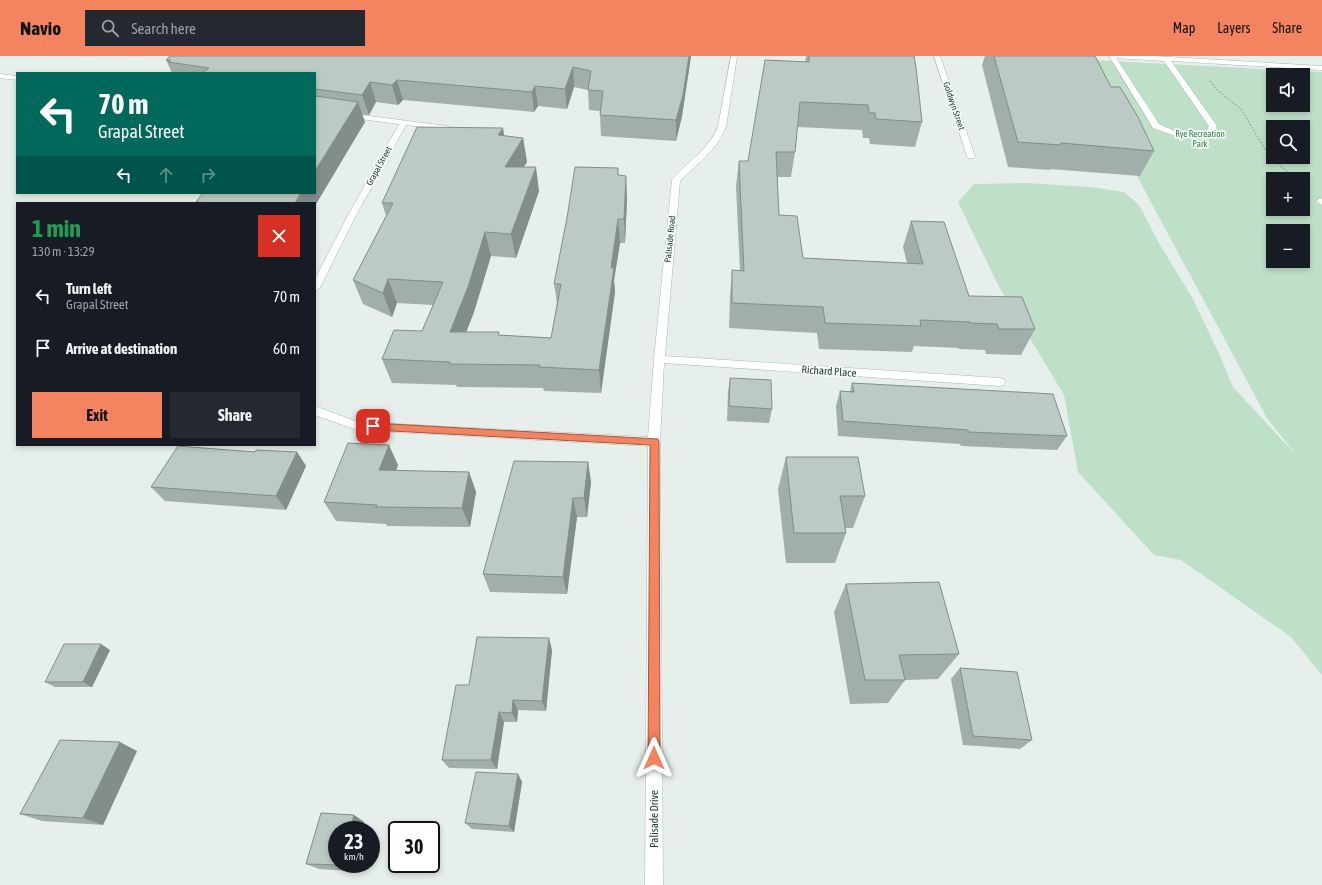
<!DOCTYPE html>
<meta charset="utf-8">
<style>
body{margin:0;font-family:"Asap Condensed",sans-serif;background:#242831;color:#f1f3f6;height:100vh;display:flex;flex-direction:column;font-size:15px;white-space:nowrap}
*{box-sizing:border-box;margin:0}
p{font-size:13px;color:#9ea1a6}
.icon{flex:none;width:22px;height:22px;fill:none;stroke:currentColor;stroke-width:2;stroke-linecap:round;stroke-linejoin:round}
.map{position:relative;flex:1;overflow:hidden}
.sheet{position:absolute;left:16px;top:146px;width:300px;height:244px;display:flex;flex-direction:column;background:#171b24;border-radius:0px;box-shadow:0 2px 6px #0003}
.sheet>*{flex:none}
.top-card{position:absolute;left:16px;top:16px;width:300px;height:122px;border-radius:0px;box-shadow:0 2px 6px #0003;background:#00695c;color:#fff;overflow:hidden}
.controls{position:absolute;left:1266px;top:12px;display:grid;gap:8px}
.controls a{display:grid;place-items:center;width:44px;height:44px;border-radius:0px;background:#171b24;box-shadow:0 2px 6px #0003;font-size:20px}
.speed{position:absolute;left:328px;top:765px;display:flex;gap:8px;font-size:20px;font-weight:700;text-align:center}
.speed>*{display:grid;place-content:center;width:52px;height:52px;border-radius:50%;background:#171b24;box-shadow:0 2px 6px #0003;line-height:1}
.speed small{font-size:10px;font-weight:400}
.speed .limit{border:2px solid #111;border-radius:6px;background:#fff;color:#111}
.pin{position:absolute;display:grid;place-items:center;width:34px;height:34px;color:#fff;margin:-17px;border-radius:8px;box-shadow:0 2px 6px #0006}
.me{position:absolute;width:44px;margin:-22px;rotate:0deg;stroke-linejoin:round;filter:drop-shadow(0 0 3px #0008)}
.turn{display:flex;align-items:center;gap:14px;height:84px;padding:0 16px;font-size:18px}
.turn .icon{width:52px;height:52px;stroke-width:2.5}
.turn b{display:block;font-size:28px;line-height:34px}
.lanes{display:flex;align-items:center;height:38px;padding:0 16px;background:#0003;justify-content:center;gap:20px;direction:ltr}
.lanes .off{opacity:.35}
.round{display:grid;place-items:center;flex:none;width:42px;height:42px;border-radius:0px;background:#242831}
.head{display:flex;align-items:center;justify-content:space-between;height:68px;padding:0 16px}
h1{font-size:24px;font-weight:700;line-height:30px;color:#1e9e55}
.cta{display:flex;gap:8px;margin-top:auto;padding:8px 16px}
.cta a{flex:1;height:46px;border-radius:0px;background:#f4845f;color:#111;font-size:16px;font-weight:700;line-height:46px;text-align:center}
.cta a+a{background:#242831;color:#f1f3f6}
ul{padding:0;list-style:none}
li{display:flex;align-items:center;gap:12px;height:52px;padding:0 16px}
li div{flex:1}
li b{display:block;font-size:15px}
li em{font-style:normal}
header{display:flex;align-items:center;gap:24px;box-sizing:border-box;height:56px;padding:0 20px;background:#f4845f;color:#111}
header strong{font-size:19px}
nav{display:flex;gap:22px;margin-inline-start:auto;font-size:14px}
.search{width:280px;height:36px;background:#242831;display:flex;align-items:center;gap:10px;box-sizing:border-box;padding:0 14px;border-radius:0px;color:#9ea1a6;font-size:15px}
.map>svg:first-child{display:block}
.green{fill:#bfe0c8;fill-rule:evenodd}
.lines{fill:none;stroke-linecap:round;stroke-linejoin:round}
.minor-casing{stroke:#a8b8b2;stroke-width:1}
.path{stroke:#86b3a5;stroke-width:1.5;stroke-dasharray:1.5 2;stroke-linecap:butt}
.minor{fill:#fff;fill-rule:evenodd}
.wall{fill:#a1aea9}
.shaded-wall{fill:#838d89}
.building{fill:#bbcac4;stroke:#838d89}
.route{fill:#f4845f;stroke:#9f563e}
.labels{text-anchor:middle;stroke-width:3.5;stroke-linejoin:round;paint-order:stroke}
.far-street-label{font-size:9px;fill:#24423a;stroke:#f7fbf9}
.far-park-label{font-size:9px;fill:#2d7a4b;stroke:#f7fbf9}
.street-label{font-size:11px;fill:#24423a;stroke:#f7fbf9}
</style>
<header>
<strong>Navio</strong>
<div class="search"><svg class="icon" aria-label="search" viewBox="0 0 24 24"><circle cx="10" cy="10" r="6"/><path d="M15 15l6 6"/></svg>Search here</div>
<nav><a>Map</a><a>Layers</a><a>Share</a></nav>
</header>
<div class="map">
<svg width="1322" height="829" viewBox="0 0 1322 829">
<rect width="100%" height="100%" fill="#e6efeb"/>
<!-- green -->
<path class="green" d="M1074 3 1322 16V619L1291 581 1181 504 1154 499 1078 416 1064 339 999 231 958 146 974 128 1027 127 1091 131 1124 136 1139 149 1159 187 1193 243 1221 302 1233 331 1296 399 1267 362ZM1273 19H1303V49H1273ZM1273 71H1303V101H1273ZM1273 123H1303V153H1273ZM1273 175H1303V205H1273Z"/>
<g class="lines">
<defs>
<path id="minor" d="M731 0H737L726 71C717 94 697 108 680 125L665 300 1000 322 1004 323 1005 326 1004 329 1000 330 664 307 660 386 663 829H645L648 390 357 374 315 359V350L358 366 648 381 654 303 672 124C687 105 708 95 718 71Z
M934 0H940L975 100 974 102H968L967 100Z
M1109 0H1153L1322 10V14L1171 5 1217 70 1212 80 1178 81 1153 72ZM1116 2 1164 5 1209 70 1206 76 1179 77 1159 68Z
M0 18 17 20V24L0 22Z
M315 53 447 70 451 72 447 74 406 69 354 163 320 232 315 235V223L346 163 399 68 315 57Z
M1320 142 1322 143V149L1316 145Z"/>
</defs>
<!-- minor casing -->
<use href="#minor" class="minor-casing"/>
<!-- path -->
<path class="path" d="M1210 25 1217 34 1241 53 1268 98 1295 123"/>
<!-- minor -->
<use href="#minor" class="minor"/>
</g>
<!-- wall -->
<path class="wall" d="M170 0H691L682 60 676 85 601 80 600 59V55L589 54 588 34 574 31 567 53 538 50 534 56 403 44 398 49 376 46 369 59H362L365 66 315 147H197L196 146 202 139 201 137H315V17H172L166 4Z
M806 0H914L922 66 915 91 870 88 869 82H863L862 74 797 71 795 96 791 121H777L779 159 803 202 907 207 903 191 911 165 969 240 1035 273 1021 299 986 298 985 294 959 293V292L914 290 912 296 819 293 817 277 729 272 730 240 732 214 740 215 736 130 739 105H748L805 6Z
M985 0H1095L1111 31 1154 95 1140 120 1050 113V114L1008 111 982 9Z
M504 80 523 82 527 106 524 111 539 135 516 202 491 200 474 256 466 276 500 279 551 282 557 247 554 228 619 119 626 120 627 143 625 187H620L614 224 615 236 601 337 544 335 543 332 457 331 456 329 392 327 382 303 422 275 433 249 397 247 392 261 363 248 353 224 386 160 382 147Z
M730 322 772 353 769 367 727 365 728 336Z
M852 327 1067 380 1057 394 961 390 960 388 838 380 836 350 840 335 850 336Z
M255 396H297L306 410 286 454 165 445 151 431Z
M786 401 865 440 853 472H845L846 477 835 507H786L778 433Z
M588 406 591 426 587 461H577L567 538 490 536 483 518Z
M398 409 396 415 469 416 476 436 470 471 387 470 386 468 336 465 324 446Z
M846 528 959 598 938 623 905 624 888 647 850 648 834 556Z
M110 594 92 631H55L45 626Z
M552 594 546 655 518 654 517 666H504L497 713 449 712 442 704 469 629Z
M960 612 1032 684 1020 693 963 689 951 623Z
M137 695 103 769 42 765 20 758Z
M518 718 522 726 514 776 472 773 465 767Z
M321 757 354 759 364 766 362 774H337V808H354L352 815 319 813 306 808Z"/>
<!-- shaded-wall -->
<path class="shaded-wall" d="M689 0H691L682 60 676 85V64Z
M573 11 574 31 567 53 565 33Z
M397 24 403 44 398 49 392 29Z
M370 26 376 46 369 59 362 39Z
M535 30 538 50 534 56 532 36Z
M358 46 365 66 315 150V147H295L301 137H315V115Z
M503 72 507 96 498 79Z
M523 82 527 106 509 134 505 111Z
M536 111 539 135 516 202 511 178Z
M626 120 627 143 625 187 624 163Z
M618 163 620 187 614 224 615 236 601 337 599 314 611 212Z
M485 176 491 200 474 256 457 300 450 276Z
M388 223 397 247 392 261 383 237Z
M389 389 398 409 389 434 379 414Z
M297 396 306 410 286 454 276 440Z
M588 406 591 426 587 461 584 442Z
M469 416 476 436 470 471 462 452Z
M573 442 577 461 567 538 563 521Z
M549 582 552 594 546 655 542 645Z
M101 588 110 594 92 631 83 626Z
M513 644 518 654 517 666 512 657Z
M499 656 504 666 497 713 491 704Z
M120 686 137 695 103 769 83 762Z
M518 718 522 726 514 776 509 770Z
M354 759 364 766 362 774H350Z
M341 808H354L352 815 341 809Z"/>
<!-- building -->
<path class="building" d="M170 0H689L683 39 676 64 600 59 603 35 588 34 591 15 573 11 565 33 535 30 532 36 397 24 392 29 370 26 362 39 315 33V17H202L209 12 168 6 171 4H166Z
M809 0H914L916 11 922 66 876 63 875 57H869L868 49 800 46 795 96H776L779 159 797 160 803 202 923 208 911 165 944 166 969 240 1022 241 1035 273H999L997 268 970 267V266L920 264 921 270 825 267 823 251 732 247V214L744 215 739 105H748L765 4 809 6Z
M994 0H1095L1111 31H1120L1138 61 1154 95 1061 87V89L1018 86Z
M315 40 358 46 315 115Z
M417 71 503 72 498 79 523 82 505 111H536L511 178 485 176 468 231 450 276H499L498 279 551 282 561 228H554L567 162 575 111 618 112V119L626 120 624 163H618L611 212H614L599 314 539 311 540 309 449 308 450 306 382 303 394 274 422 275 443 226 388 223 383 237 353 224 393 147H382Z
M203 137H301L295 147H213L196 146Z
M730 322 771 324 772 353 729 350Z
M852 327 1053 338 1067 380 968 376V374L843 365 840 335 854 336Z
M348 387 389 389 379 414 469 416 462 452 376 451 377 449 324 446Z
M178 390 255 396 256 394 297 396 276 440 151 431Z
M786 401H858L865 440H840L846 477H794Z
M514 405 588 406 584 442H573L563 521 483 518Z
M939 526 959 598 899 599 905 624H865L846 528Z
M477 581 549 582 542 645 513 644 512 657 499 656 491 704H442L456 629H469Z
M64 588H101L83 626H45Z
M960 612 1017 616 1032 684 973 680Z
M60 684 120 686 83 762 20 758Z
M476 716 518 718 509 770 465 767Z
M321 757 354 759 350 774H337V808H341V809L306 808Z"/>
<!-- route -->
<path class="route" d="M373 367 658 383 659 386 660 702 658 707 654 708 650 707 648 702 650 389 373 374 368 370Z"/>
<g class="labels">
<!-- far-street labels -->
<g class="far-street-label">
<text transform="translate(954 50) rotate(71)" y="3">Goldwyn Street</text>
<text transform="translate(379 110) rotate(-61)" y="3">Grapal Street</text>
<text transform="translate(670 183) rotate(-84)" y="3">Palisade Road</text>
</g>
<!-- far-park labels -->
<g class="far-park-label">
<text x="1200" y="81">Rye Recreation<tspan x="1200" dy="10">Park</tspan></text>
</g>
<!-- street labels -->
<g class="street-label">
<text transform="translate(829 315) rotate(4)" y="4">Richard Place</text>
<text transform="translate(654 763) rotate(-90)" y="4">Palisade Drive</text>
</g>
</g>
</svg>
<div class="controls">
<a><svg class="icon" aria-label="sound" viewBox="0 0 24 24"><path d="M4 9h4l5-4v14l-5-4H4zM17 9q2 3 0 6"/></svg></a>
<a><svg class="icon" aria-label="search" viewBox="0 0 24 24"><circle cx="10" cy="10" r="6"/><path d="M15 15l6 6"/></svg></a>
<a>+</a>
<a>−</a>
</div>
<div class="speed"><div>23<small>km/h</small></div><div class="limit">30</div></div>
<div class="pin" style="left:373px;top:370px;background:#d93025"><svg class="icon" aria-label="arrive" viewBox="0 0 24 24"><path d="M6 21V4h12l-3 4 3 4H6"/></svg></div>
<svg class="me" style="left:654px;top:702px" viewBox="-20 -20 40 40"><path d="M0-17L14 15 0 8-14 15z" fill="#f4845f" stroke="#fff" stroke-width="4"/></svg>
<div class="top-card">
<div class="turn"><svg class="icon" aria-label="left" viewBox="0 0 24 24"><path d="M17 20v-9H6M10 6l-5 5 5 5"/></svg><div><b>70 m</b>Grapal Street</div></div>
<div class="lanes"><svg class="icon" aria-label="left" viewBox="0 0 24 24"><path d="M17 20v-9H6M10 6l-5 5 5 5"/></svg><svg class="icon off" aria-label="ahead" viewBox="0 0 24 24"><path d="M12 20V5M6 11l6-6 6 6"/></svg><svg class="icon off" aria-label="right" viewBox="0 0 24 24"><path d="M7 20v-9h11M14 6l5 5-5 5"/></svg></div>
</div>
<section class="sheet">
<div class="head"><div><h1>1 min</h1><p>130 m · 13:29</p></div><a class="round" style="background:#d93025;color:#fff"><svg class="icon" aria-label="close" viewBox="0 0 24 24"><path d="M6 6l12 12M18 6L6 18"/></svg></a></div>
<ul>
<li><svg class="icon" aria-label="left" viewBox="0 0 24 24"><path d="M17 20v-9H6M10 6l-5 5 5 5"/></svg><div><b>Turn left</b><p>Grapal Street</p></div><em>70 m</em></li>
<li><svg class="icon" aria-label="arrive" viewBox="0 0 24 24"><path d="M6 21V4h12l-3 4 3 4H6"/></svg><div><b>Arrive at destination</b></div><em>60 m</em></li>
</ul>
<div class="cta"><a>Exit</a><a>Share</a></div>
</section>
</div>
